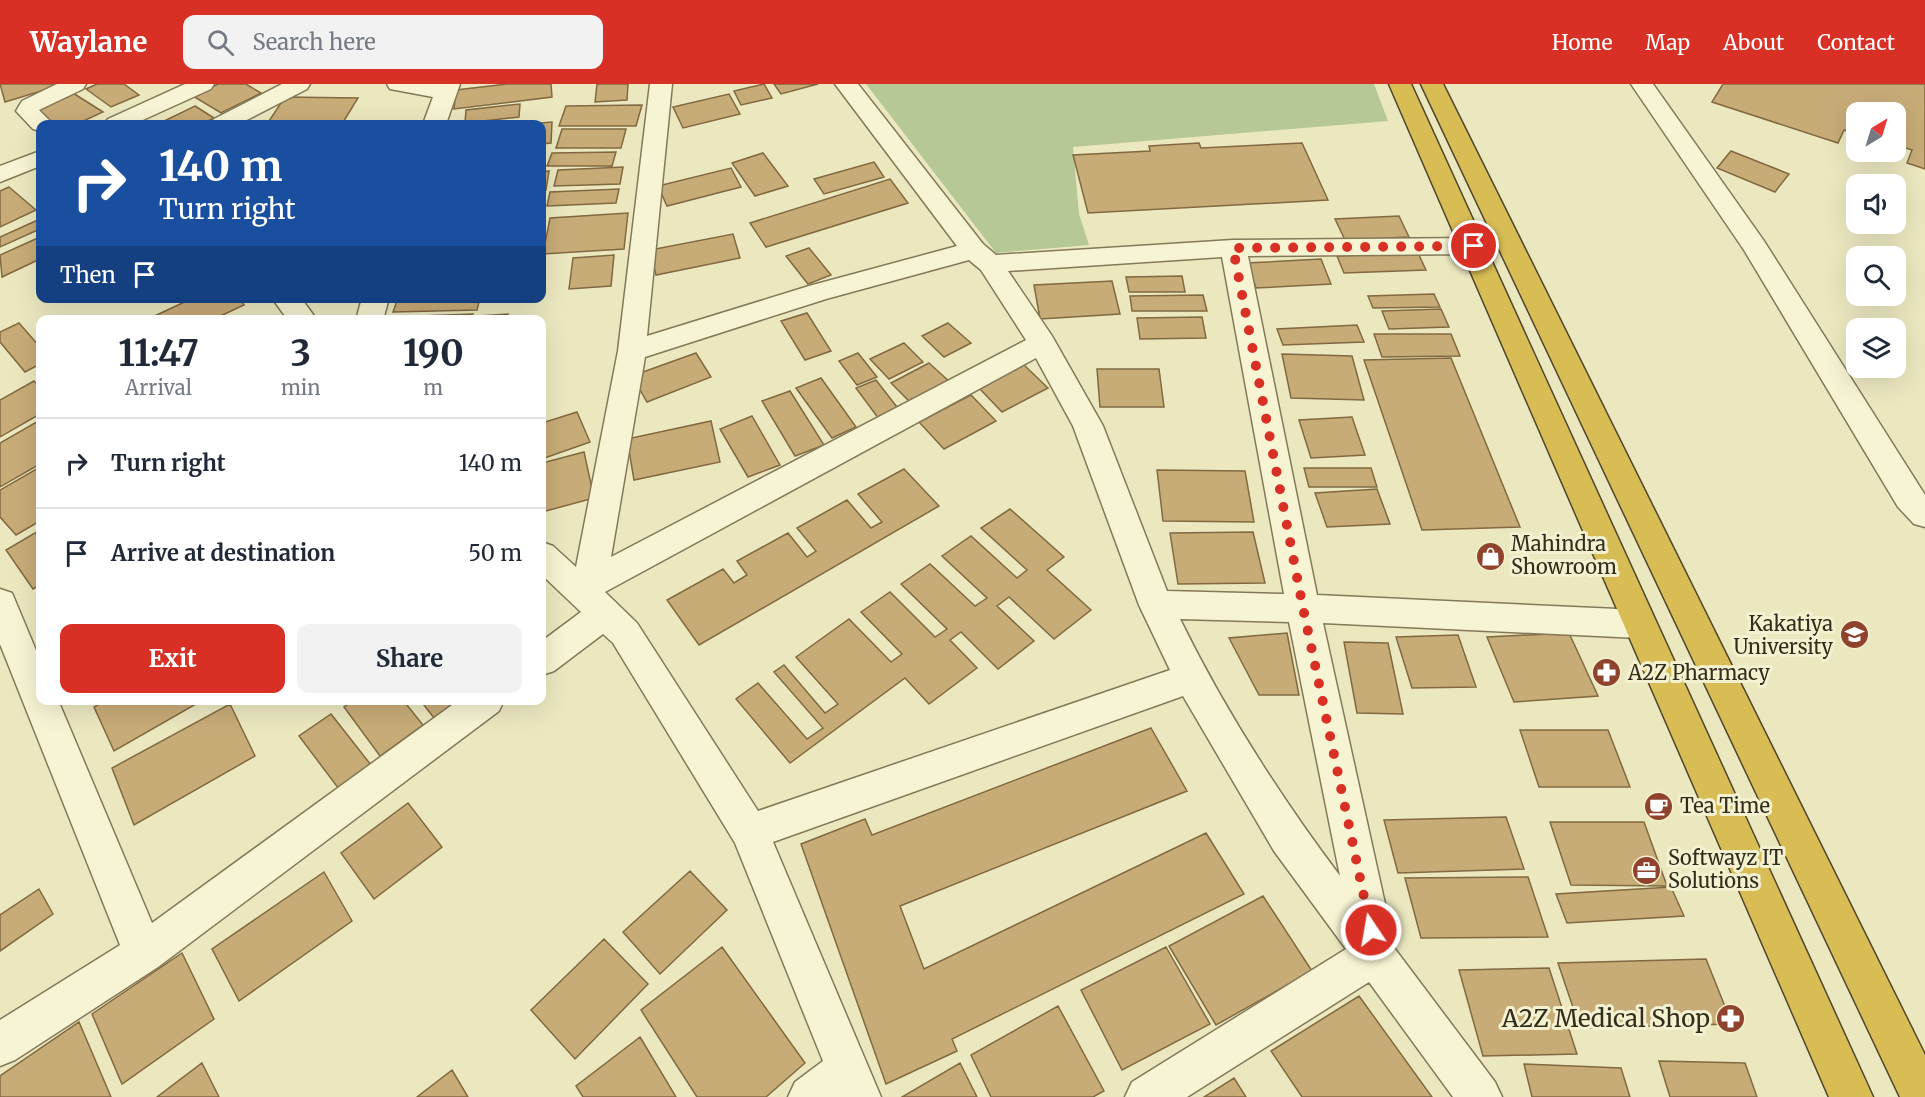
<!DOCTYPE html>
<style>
body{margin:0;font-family:Merriweather,serif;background:#f2f2f3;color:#1f2937;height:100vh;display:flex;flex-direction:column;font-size:22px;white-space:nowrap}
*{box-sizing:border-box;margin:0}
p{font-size:20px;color:#747a83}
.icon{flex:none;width:33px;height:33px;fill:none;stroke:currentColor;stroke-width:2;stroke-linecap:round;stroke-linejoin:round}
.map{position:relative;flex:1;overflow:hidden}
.details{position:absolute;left:36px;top:231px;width:510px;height:390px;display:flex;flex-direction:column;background:#fff;border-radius:12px;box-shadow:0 6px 24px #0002}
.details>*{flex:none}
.guide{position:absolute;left:36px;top:36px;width:510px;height:183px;border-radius:12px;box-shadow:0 6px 24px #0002;background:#1a4fa0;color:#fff;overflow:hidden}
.needle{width:39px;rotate:38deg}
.fabs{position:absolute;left:1846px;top:18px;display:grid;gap:12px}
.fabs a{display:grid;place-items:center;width:60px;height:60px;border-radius:12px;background:#fff;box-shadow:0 6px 24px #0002;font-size:30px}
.pin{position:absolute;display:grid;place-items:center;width:51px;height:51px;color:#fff;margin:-26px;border:3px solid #fff;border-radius:50%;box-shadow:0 2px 6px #0007}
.me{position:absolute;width:66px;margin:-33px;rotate:348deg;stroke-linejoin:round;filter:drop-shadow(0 0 4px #0008)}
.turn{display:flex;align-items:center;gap:21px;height:126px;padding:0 24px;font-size:27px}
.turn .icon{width:78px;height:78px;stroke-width:2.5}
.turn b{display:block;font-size:42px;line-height:51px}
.then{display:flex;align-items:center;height:57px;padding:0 24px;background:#0003;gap:12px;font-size:22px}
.eta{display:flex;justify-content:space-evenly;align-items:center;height:102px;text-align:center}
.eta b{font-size:36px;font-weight:700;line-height:42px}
.primary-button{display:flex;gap:12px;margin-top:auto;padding:12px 24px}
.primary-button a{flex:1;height:69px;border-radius:12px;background:#d93025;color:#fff;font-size:24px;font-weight:700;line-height:69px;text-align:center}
.primary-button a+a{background:#f2f2f3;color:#1f2937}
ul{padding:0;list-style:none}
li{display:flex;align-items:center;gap:18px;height:90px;padding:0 24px;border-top:2px solid #e0e1e3}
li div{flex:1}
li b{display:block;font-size:22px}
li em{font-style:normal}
header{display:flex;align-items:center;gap:36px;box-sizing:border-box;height:84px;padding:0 30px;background:#d93025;color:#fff}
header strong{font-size:28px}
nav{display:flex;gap:33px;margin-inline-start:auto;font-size:21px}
.search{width:420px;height:54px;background:#f2f2f3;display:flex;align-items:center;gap:15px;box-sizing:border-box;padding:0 21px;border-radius:12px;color:#747a83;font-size:22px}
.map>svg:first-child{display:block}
.green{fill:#b6c895}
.building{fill:#c8ac78;stroke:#816940;stroke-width:1.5}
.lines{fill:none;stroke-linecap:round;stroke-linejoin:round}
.minor-casing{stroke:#837959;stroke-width:3}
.highway-casing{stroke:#51462d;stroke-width:3}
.minor{fill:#f7f4d3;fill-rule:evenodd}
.highway{fill:#d7bd54;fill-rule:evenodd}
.route{stroke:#d93025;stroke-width:10;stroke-dasharray:0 18}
.labels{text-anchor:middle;stroke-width:6;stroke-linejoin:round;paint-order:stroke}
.poi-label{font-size:20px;fill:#332d1d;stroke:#f3f1cf;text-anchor:start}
.near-poi-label{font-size:24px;fill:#332d1d;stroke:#f3f1cf;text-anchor:end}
</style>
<header>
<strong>Waylane</strong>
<div class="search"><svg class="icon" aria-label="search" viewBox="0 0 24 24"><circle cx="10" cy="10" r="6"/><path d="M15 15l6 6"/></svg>Search here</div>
<nav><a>Home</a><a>Map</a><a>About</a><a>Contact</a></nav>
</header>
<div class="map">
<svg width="1925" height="1013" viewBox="0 0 1925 1013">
<rect width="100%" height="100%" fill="#ebe8c0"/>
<!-- green -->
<path class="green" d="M866 0H1374L1388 37 1073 63 1079 130 1089 161 996 169Z"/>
<!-- building -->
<path class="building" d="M0 0H60L61 1 5 18Z
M97 0H124L139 11 111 23 86 5Z
M218 0H246L261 9 221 29 193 12Z
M507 0H551L552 13 454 25 456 6Z
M597 0H628L627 16 595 18Z
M764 0 772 14 741 21 734 7Z
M774 0H818L781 10Z
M1723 0H1925V85L1907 79 1912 66 1896 61V28H1857V50L1844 46 1838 59 1712 18Z
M73 9 103 28 77 40H50L32 28Z
M729 10 740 30 683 44 673 23Z
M285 13 358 14 342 40H267Z
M520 20 519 33 465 39 466 26Z
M642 21 636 42H559L566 22Z
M195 22 214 34 202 40H158Z
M552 38 551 59 542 60V40H529Z
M562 45H626L621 64H556Z
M1199 59 1201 64 1302 59 1328 116 1088 129 1073 71 1150 67 1149 62Z
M1731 67 1789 90 1775 108 1717 84Z
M616 68 612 82H547L552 69Z
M763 69 788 102 755 112 732 79Z
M874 78 884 93 824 110 814 95Z
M623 83 620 100 554 102 558 86Z
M731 84 741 103 667 122 658 102Z
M549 87 546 106H542V88Z
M890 95 908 119 766 163 750 139Z
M9 103 36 126 0 143V107Z
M619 105 616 119 547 122 550 108Z
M628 129 624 165 543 170 550 134Z
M1399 132 1409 153 1345 156 1335 135Z
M40 135V145L0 163V153Z
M733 150 740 174 656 191 650 166Z
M40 153V175L2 193 0 171Z
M809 164 831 191 808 200 786 172Z
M1418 169 1426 186 1344 189 1337 172Z
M614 171 611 202 569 205 573 174Z
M1321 175 1331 200 1256 204 1247 179Z
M1182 192 1185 208H1129L1126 193Z
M1112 197 1120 230 1040 235 1034 201Z
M1434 210 1440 223 1373 224 1368 212Z
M1203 211 1207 227H1132L1130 212Z
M193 214H239L244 221 212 236H146Z
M398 214H480L477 226 393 228Z
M1441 225 1449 243 1389 245 1382 227Z
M807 229 831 267 805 276 781 237Z
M473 230 471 236H390L391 233Z
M508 230 507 236H478L479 232Z
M1202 233 1206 254 1140 255 1137 234Z
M19 239 40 263V280L25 288 0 258V248Z
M948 239 971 259 944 273 922 252Z
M1357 241 1364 258 1283 261 1277 245Z
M1374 250H1451L1460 272 1382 273Z
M904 259 923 278 889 295 870 275Z
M696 269 711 293 647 318 632 292Z
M858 269 877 293 857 301 839 277Z
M1282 270 1352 272 1364 316 1291 314Z
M1451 274 1520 443 1422 446 1364 276Z
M929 279 951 299 912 320 891 299Z
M1024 281 1048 304 1002 328 979 304Z
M1097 285H1159L1164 323H1100Z
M821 294 856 343 832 354 796 304Z
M876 296 900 327 879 335 856 304Z
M34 297 40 303V330L0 353V316Z
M790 307 824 361 795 372 762 317Z
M971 311 996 337 944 365 919 338Z
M577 328 590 358 542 375V339Z
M752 332 780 381 748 393 720 345Z
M1352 333 1365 371 1311 374 1299 336Z
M40 336V380L0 403V359Z
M711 337 720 378 634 396 627 355Z
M584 368 594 414 542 428V379Z
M40 383V437L16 451 0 433V406Z
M1304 384H1371L1377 403H1309Z
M904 385 939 422 699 561 667 516 723 485 734 499 747 491 737 477 788 449 807 473 816 467 797 444 847 416 871 444 882 438 858 410Z
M1157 386 1245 387 1254 438 1163 437Z
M1377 405 1390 440 1327 443 1315 409Z
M1010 425 1064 473 1047 486 1091 526 1054 555 1009 513 997 522 1034 557 998 585 961 548 950 556 977 584 929 620 905 594 790 679 736 615 758 599 807 655 823 644 774 588 784 581 825 629 838 620 796 573 849 535 891 578 902 570 861 528 890 508 935 553 947 545 901 500 930 480 975 522 987 514 942 472 971 452 1017 494 1027 486 981 444Z
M40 446V501L33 505 6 466Z
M1253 448 1265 499 1178 500 1170 449Z
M1287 549 1299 611H1259L1229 554Z
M1569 549 1598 612 1514 618 1487 553Z
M1458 551 1476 603 1412 604 1396 553Z
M1344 558 1388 559 1403 630 1357 629Z
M106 616H203L114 667 94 623Z
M354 616H403L423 641 380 672 344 623Z
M420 616H459L434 634Z
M230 620 255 672 134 741 112 684Z
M331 630 371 681 339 705 299 652Z
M1151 644 1187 707 900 822 924 885 1206 749 1244 810 952 955 957 967 886 1000 801 760 865 735 872 751Z
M1520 646H1608L1630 703H1539Z
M408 719 442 763 374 815 341 769Z
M1506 733 1524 785 1398 789 1384 736Z
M1550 738H1644L1667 802 1571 801Z
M690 787 727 826 660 890 623 848Z
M324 788 352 837 239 917 212 865Z
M1528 793 1548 853 1421 854 1405 794Z
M1671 803 1684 832 1567 839 1556 810Z
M39 805 53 830 0 867V831Z
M1263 812 1312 887 1216 941 1169 862Z
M604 855 648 900 575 975 531 926Z
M722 863 805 979 766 1013H697L641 926Z
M1166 863 1210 940 1122 986 1081 906Z
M182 869 214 935 122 1000 92 930Z
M1706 875 1732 940 1580 944 1558 879Z
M1549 884 1577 970 1483 972 1459 886Z
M1359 912 1432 1013H1302L1271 967Z
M1058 922 1104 1007 1093 1013H991L971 971Z
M79 938 111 1013H0V992Z
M640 953 676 1013H583L576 1002Z
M1659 977 1745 979 1757 1013H1670Z
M202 979 219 1013H157Z
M960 979 977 1013H902Z
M1524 980 1621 984 1630 1013H1532Z
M452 986 468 1013H417Z
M1234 994 1246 1013H1204Z"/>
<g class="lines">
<defs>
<path id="minor" d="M57 0H86L83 5 39 26 53 40H40V47L33 45 16 27 22 17Z
M185 0H214L211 5 134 40H104L108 35Z
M282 0H310L307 5 239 40H210L214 35Z
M387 0H460L446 40H423L433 13 390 5Z
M650 0H672L647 252 809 202 957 162 835 0H858L983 160 996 171 1233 156 1474 154 1483 156 1487 162 1483 168 1474 170 1248 172 1317 511 1639 526 1651 530 1656 540 1651 550 1639 554 1323 539 1395 865 1495 998 1502 1013H1453L1369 898 1187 1013H1125L1132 998 1346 865 1274 767 1183 612 773 758 881 1013H788L795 998 823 977 735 759 613 559 603 550 554 587 542 591V557L581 528 542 491V458L553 462 576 483 618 267ZM1222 173 1284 510 1167 507 1103 342 1052 252 1008 187ZM969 176 981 186 1026 256 611 473 645 273 826 215ZM1036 274 1073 342 1139 521 1170 586 758 727 637 539 605 508ZM1180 535 1289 538 1340 792C1280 712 1224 625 1180 535Z
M1631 0H1653L1764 157 1925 411V443L1914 440 1898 423 1744 166Z
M40 67V82L0 98V82Z
M272 214H301L317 236H288Z
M362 214H389L383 236H356Z
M0 505 12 509 40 576V616H58L152 839 459 616H504L499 627 158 883 15 976 0 982V936L120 861 0 560Z"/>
<path id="highway" d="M1389 0H1411L1873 1013H1829Z
M1421 0H1443L1925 971V1013H1900Z"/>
</defs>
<!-- minor casing -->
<use href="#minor" class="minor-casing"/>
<!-- highway casing -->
<use href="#highway" class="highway-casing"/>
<!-- minor -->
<use href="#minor" class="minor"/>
<!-- highway -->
<use href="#highway" class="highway"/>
</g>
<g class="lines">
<!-- route -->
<path class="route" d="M1371 846 1303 524 1233 164 1474 162"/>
</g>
<!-- icons -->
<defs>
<symbol id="shop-disc" viewBox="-11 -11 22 22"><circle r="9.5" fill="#8f432c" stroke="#f3f1cf"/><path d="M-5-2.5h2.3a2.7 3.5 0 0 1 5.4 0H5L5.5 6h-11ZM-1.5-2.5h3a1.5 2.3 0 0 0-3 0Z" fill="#fff"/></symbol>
<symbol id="university-disc" viewBox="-11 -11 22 22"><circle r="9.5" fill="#8f432c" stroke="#f3f1cf"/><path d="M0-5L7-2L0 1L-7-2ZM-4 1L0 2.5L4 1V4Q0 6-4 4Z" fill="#fff"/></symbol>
<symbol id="pharmacy-disc" viewBox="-11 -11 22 22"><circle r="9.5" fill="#8f432c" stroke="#f3f1cf"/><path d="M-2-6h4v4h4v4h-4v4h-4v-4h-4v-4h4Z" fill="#fff"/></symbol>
<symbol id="cafe-disc" viewBox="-11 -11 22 22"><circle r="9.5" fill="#8f432c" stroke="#f3f1cf"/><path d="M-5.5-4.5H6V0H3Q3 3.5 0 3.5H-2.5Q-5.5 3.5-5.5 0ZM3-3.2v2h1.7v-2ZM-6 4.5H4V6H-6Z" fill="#fff"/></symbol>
<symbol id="office-disc" viewBox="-11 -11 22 22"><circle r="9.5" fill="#8f432c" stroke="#f3f1cf"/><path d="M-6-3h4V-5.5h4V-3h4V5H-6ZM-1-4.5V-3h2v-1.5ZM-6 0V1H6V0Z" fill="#fff"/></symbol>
</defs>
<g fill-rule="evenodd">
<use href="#shop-disc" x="1474" y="456" width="33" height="33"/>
<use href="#university-disc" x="1838" y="534" width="33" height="33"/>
<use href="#pharmacy-disc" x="1590" y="572" width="33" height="33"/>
<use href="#cafe-disc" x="1642" y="706" width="33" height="33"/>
<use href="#office-disc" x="1630" y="770" width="33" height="33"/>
<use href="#pharmacy-disc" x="1714" y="918" width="33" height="33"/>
</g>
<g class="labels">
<!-- poi labels -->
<g class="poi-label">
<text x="1511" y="467">Mahindra<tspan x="1511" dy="23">Showroom</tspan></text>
<text x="1833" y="547" text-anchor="end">Kakatiya<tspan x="1833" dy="23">University</tspan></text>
<text x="1628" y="596">A2Z Pharmacy</text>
<text x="1680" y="729">Tea Time</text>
<text x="1668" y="781">Softwayz IT<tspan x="1668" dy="23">Solutions</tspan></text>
</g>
<!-- near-poi labels -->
<g class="near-poi-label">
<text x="1710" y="943">A2Z Medical Shop</text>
</g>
</g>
</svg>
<div class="fabs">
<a><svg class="needle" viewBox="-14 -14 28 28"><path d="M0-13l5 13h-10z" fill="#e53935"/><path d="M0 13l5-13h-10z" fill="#747a83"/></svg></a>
<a><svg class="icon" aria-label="sound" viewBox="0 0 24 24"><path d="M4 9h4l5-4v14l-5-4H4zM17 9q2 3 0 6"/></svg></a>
<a><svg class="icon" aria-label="search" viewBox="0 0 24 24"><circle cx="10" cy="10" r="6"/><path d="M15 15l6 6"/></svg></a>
<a><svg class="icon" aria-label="layers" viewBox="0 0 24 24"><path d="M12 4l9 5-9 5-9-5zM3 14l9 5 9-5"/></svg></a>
</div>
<div class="pin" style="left:1474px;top:162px;background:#d93025"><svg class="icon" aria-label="arrive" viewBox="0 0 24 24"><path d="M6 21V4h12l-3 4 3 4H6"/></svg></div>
<svg class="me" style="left:1371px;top:846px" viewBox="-20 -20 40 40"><circle r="17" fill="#d93025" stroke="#fff" stroke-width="3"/><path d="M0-11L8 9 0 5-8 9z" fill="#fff"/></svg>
<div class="guide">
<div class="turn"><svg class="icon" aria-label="right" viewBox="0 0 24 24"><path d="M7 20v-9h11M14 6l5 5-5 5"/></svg><div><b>140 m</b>Turn right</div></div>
<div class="then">Then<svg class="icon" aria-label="arrive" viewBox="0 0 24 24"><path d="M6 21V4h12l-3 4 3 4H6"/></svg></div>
</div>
<section class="details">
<div class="eta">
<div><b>11:47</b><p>Arrival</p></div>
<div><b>3</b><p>min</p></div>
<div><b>190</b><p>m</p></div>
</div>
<ul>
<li><svg class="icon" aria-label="right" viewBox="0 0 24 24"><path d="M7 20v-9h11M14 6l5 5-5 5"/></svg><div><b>Turn right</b></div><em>140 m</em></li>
<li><svg class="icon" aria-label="arrive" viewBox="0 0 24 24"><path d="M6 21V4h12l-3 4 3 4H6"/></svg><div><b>Arrive at destination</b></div><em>50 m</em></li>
</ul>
<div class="primary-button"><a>Exit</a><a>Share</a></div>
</section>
</div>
